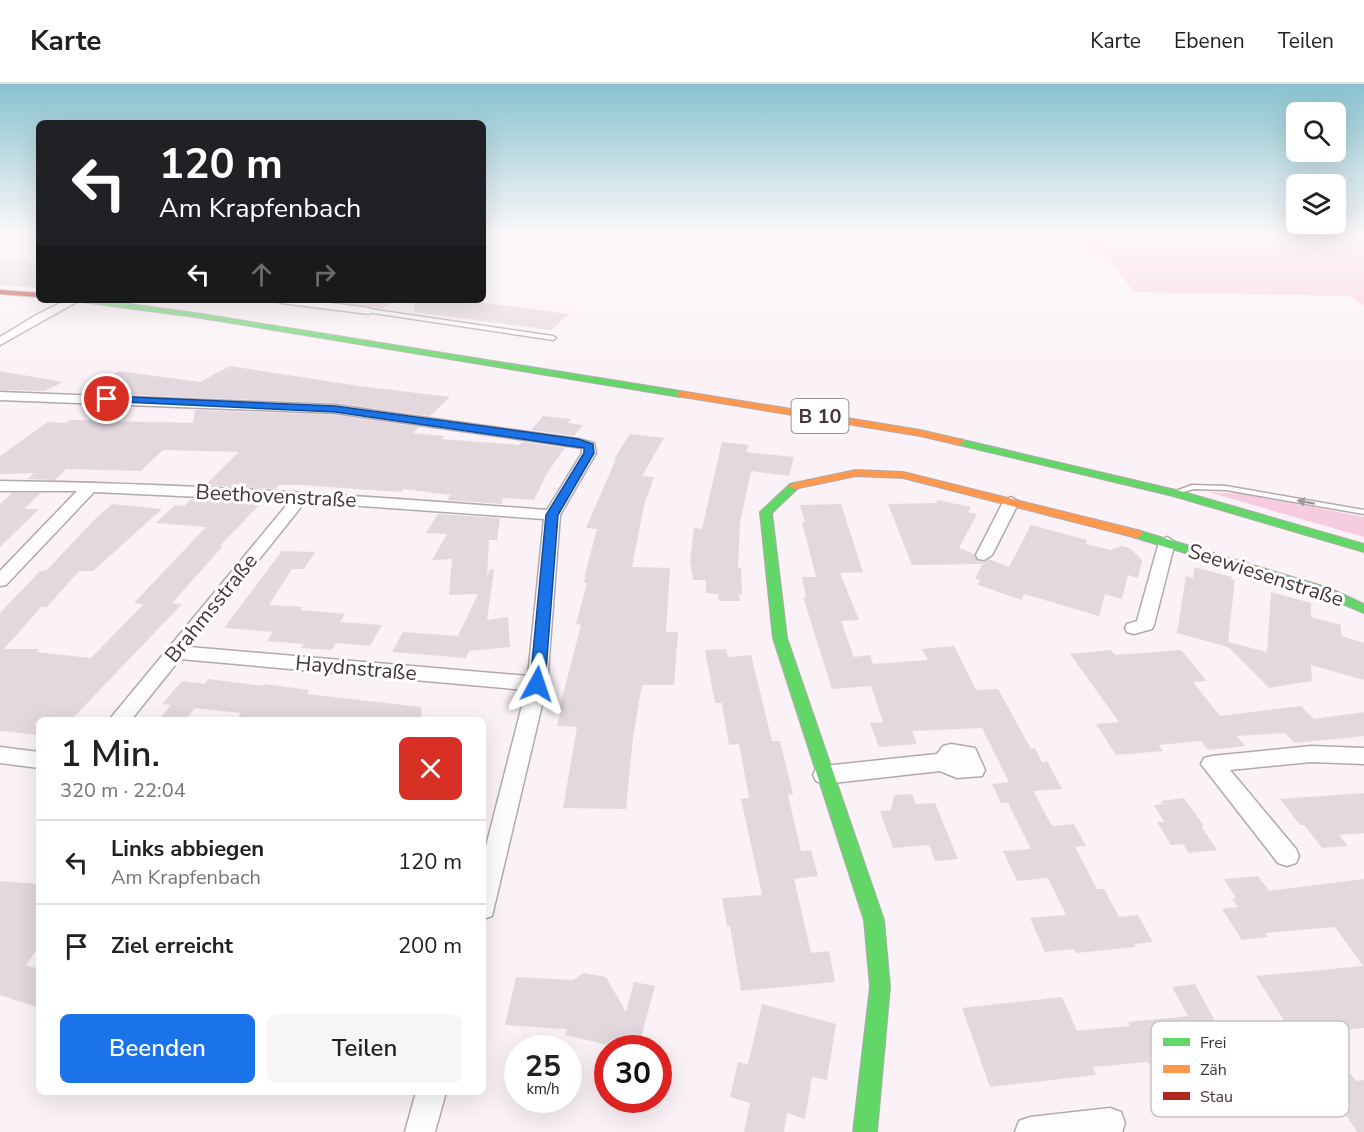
<!DOCTYPE html>
<html lang="de">
<meta charset="utf-8">
<style>
body{margin:0;font-family:"Nunito Sans",sans-serif;background:#f6f6f6;color:#202124;height:100vh;display:flex;flex-direction:column;font-size:22px;white-space:nowrap}
*{box-sizing:border-box;margin:0}
p{font-size:20px;color:#757577}
.icon{flex:none;width:33px;height:33px;fill:none;stroke:currentColor;stroke-width:2;stroke-linecap:round;stroke-linejoin:round}
.map{position:relative;flex:1;overflow:hidden}
.details{position:absolute;left:36px;top:633px;width:450px;height:378px;display:flex;flex-direction:column;background:#fff;border-radius:9px;box-shadow:0 6px 24px #0002}
.details>*{flex:none}
.banner{position:absolute;left:36px;top:36px;width:450px;height:183px;border-radius:9px;box-shadow:0 6px 24px #0002;background:#202124;color:#fff;overflow:hidden}
.buttons{position:absolute;left:1286px;top:18px;display:grid;gap:12px}
.buttons a{display:grid;place-items:center;width:60px;height:60px;border-radius:9px;background:#fff;box-shadow:0 6px 24px #0002;font-size:30px}
.speed{position:absolute;left:504px;top:951px;display:flex;gap:12px;font-size:30px;font-weight:700;text-align:center}
.speed>*{display:grid;place-content:center;width:78px;height:78px;border-radius:50%;background:#fff;box-shadow:0 6px 24px #0002;line-height:1}
.speed small{font-size:15px;font-weight:400}
.speed .limit{border:9px solid #d22;background:#fff;color:#111}
.pin{position:absolute;display:grid;place-items:center;width:51px;height:51px;color:#fff;margin:-26px;border:3px solid #fff;border-radius:50%;box-shadow:0 2px 6px #0007}
.me{position:absolute;width:66px;margin:-33px;rotate:5deg;stroke-linejoin:round;filter:drop-shadow(0 0 4px #0008)}
.turn{display:flex;align-items:center;gap:21px;height:126px;padding:0 24px;font-size:27px}
.turn .icon{width:78px;height:78px;stroke-width:2.5}
.turn b{display:block;font-size:42px;line-height:51px}
.lanes{display:flex;align-items:center;height:57px;padding:0 24px;background:#0003;justify-content:center;gap:30px;direction:ltr}
.lanes .off{opacity:.35}
.round{display:grid;place-items:center;flex:none;width:63px;height:63px;border-radius:9px;background:#f6f6f6}
.head{display:flex;align-items:center;justify-content:space-between;height:102px;padding:0 24px}
h1{font-size:36px;font-weight:600;line-height:45px}
.action{display:flex;gap:12px;margin-top:auto;padding:12px 24px}
.action a{flex:1;height:69px;border-radius:9px;background:#1a73e8;color:#fff;font-size:24px;font-weight:600;line-height:69px;text-align:center}
.action a+a{background:#f6f6f6;color:#202124}
ul{padding:0;list-style:none}
li{display:flex;align-items:center;gap:18px;height:84px;padding:0 24px;border-top:2px solid #e0e0e0}
li div{flex:1}
li b{display:block;font-size:22px}
li em{font-style:normal}
header{display:flex;align-items:center;gap:36px;box-sizing:border-box;height:84px;padding:0 30px;background:#fff;border-bottom:2px solid #e0e0e0}
header strong{font-size:28px}
nav{display:flex;gap:33px;margin-inline-start:auto;font-size:21px}
.map>svg:first-child{display:block}
.green{fill:#f8ccdf}
.building{fill:#e3d8dd}
.lines{fill:none;stroke-linecap:round;stroke-linejoin:round}
.lane-casing{stroke:#b2a9ad;stroke-width:3}
.street-casing{stroke:#b2a9ad;stroke-width:3}
.fast-casing{stroke:#b2a9ad;stroke-width:2}
.slow-casing{stroke:#b2a9ad;stroke-width:2}
.jam-casing{stroke:#b2a9ad;stroke-width:2}
.lane{fill:#fefdfe;fill-rule:evenodd}
.street{fill:#fefdfe;fill-rule:evenodd}
.fast{fill:#63d668;fill-rule:evenodd}
.slow{fill:#ff974d;fill-rule:evenodd}
.jam{fill:#b3261e;fill-rule:evenodd}
.oneway{fill:#a1999c}
.route{fill:#1a73e8;stroke:#114b97;stroke-width:1.5}
.labels{text-anchor:middle;stroke-width:6;stroke-linejoin:round;paint-order:stroke}
.shield{fill:#fff;stroke:#7c7276;stroke-width:1.5}
.shield-label{font-size:20px;font-weight:bold;fill:#44353b}
.street-label{font-size:21px;fill:#44353b;stroke:#fff}
.key{fill:#fff;stroke:#c7c2c4;stroke-width:1.5}
.key-label{font-size:16px;fill:#44353b}
</style>
<header>
<strong>Karte</strong>
<nav><a>Karte</a><a>Ebenen</a><a>Teilen</a></nav>
</header>
<div class="map">
<svg width="1364" height="1048" viewBox="0 0 1364 1048">
<rect width="100%" height="100%" fill="#faf2f6"/>
<!-- green -->
<path class="green" d="M901 150 947 154 1071 150H1364V222L1351 212 1133 208 1109 172 1065 164 921 158Z
M308 216H397L382 224Z
M1208 408 1246 410 1364 433V453Z"/>
<!-- building -->
<path class="building" d="M0 175 39 179V204L0 201Z
M415 216H461L569 230 551 246 414 228Z
M230 282 359 302 450 313 430 332 335 319 130 311 88 303 119 287 200 298Z
M0 287 63 298 45 307 0 306Z
M195 326 335 331 419 343 413 349 444 352 442 355 519 361 522 358 565 364 547 389 534 416 503 414 502 420 447 416 451 411 403 405 401 408 301 401H279L275 405 205 401 239 368 163 366 141 387 66 385 55 396 27 395 34 389 0 390V372L48 338 66 339 70 336 193 339Z
M543 332 571 335 568 339 583 341 574 352 531 346Z
M630 350 664 354 642 392 654 393 644 421 632 483 670 484 666 548H678L674 601H642L633 653 626 725 563 724 577 643 557 642 561 626H559L581 541 576 540 587 499H584L586 486 597 445 586 444 616 375H614Z
M722 358 749 361 746 368 794 373 789 392 751 387 740 439 738 484H741L742 510H739L740 517H719L718 510 706 509V496H693L690 476 694 444 702 445Z
M12 409H41L24 425H39L0 463V420Z
M191 415 262 418 220 462H223L172 519 182 520 71 636H39V651L0 647V529L40 487 47 486 94 436 112 420 162 425 93 487H79L47 523H41L4 565H39L36 568 91 574 144 520 134 519 206 443 156 439 175 421 184 422Z
M937 416 971 423 968 428 977 430 959 464 974 470 978 477 984 478 989 475 1009 483 1031 441 1087 456 1086 460 1111 466 1121 462 1130 464 1142 476 1138 494 1128 491 1122 515 1105 510 1099 532 1024 510 1022 516 978 501 980 496 975 495 982 480 912 481 888 420 937 419Z
M841 420 863 488 840 489 859 536 841 537 854 573 870 571 873 580 928 576 922 565 954 562 976 606 998 605 1031 665 1035 664 1042 678 1047 677 1062 705 1033 707 1052 742 1074 740 1086 762 1075 763 1097 805H1104L1119 833 1138 831 1153 858 1134 860 1136 863 1076 869 1074 865 1045 868 1030 834 1066 831 1048 794 1017 797 1003 767 1031 765 1008 719H1001L992 700 1009 698 982 644 912 647 917 660 879 663 870 639 883 638 871 602 832 605 803 513H806L802 493H816L802 438H805L800 421Z
M438 430 500 434 497 456H489L487 492 490 485 494 486 487 536 508 533 510 563 469 567 466 574 392 568 403 548 458 552 478 510 449 511 452 475 432 476 447 450 426 449Z
M282 467 315 468 304 485H292L269 521 303 523 300 526 345 530 340 538 382 541 370 562 336 559 332 566 301 564 304 560 267 557 273 548 224 544Z
M1194 483 1232 493 1231 495 1235 496 1228 558 1267 568 1271 508 1311 519V533L1341 541V552L1364 559V596L1311 581 1312 597 1269 604 1228 563 1177 549 1186 492 1193 494Z
M726 565 728 573 751 571 772 657H780L793 710 788 711 801 767 811 766 818 792 794 795 811 869 829 867 835 898 741 907 730 842H727L722 814 762 811 741 715 749 714 739 660 729 661 722 619H715L705 566Z
M1111 566 1115 571 1181 566 1207 597 1193 598 1220 632 1301 622 1314 635 1364 628V652L1294 659 1285 649 1237 652 1245 662 1208 666 1201 657 1159 661 1163 667 1116 671 1096 640 1119 638 1070 570Z
M208 595 263 602 264 600 309 606 307 610 421 623V636H236L241 629 195 624 185 636H159L171 621 162 620 182 597 205 600Z
M1364 709V749L1339 751 1348 762 1322 764 1304 741H1300L1280 715Z
M912 710 916 720 935 719 958 775 935 777 929 761 893 764 880 727 891 726 894 711Z
M1184 714 1204 742H1201L1217 766 1189 769 1183 760 1171 761 1157 738H1164L1154 721 1163 720 1161 717Z
M1258 792 1269 807 1364 795V944L1293 951 1256 892 1363 882 1335 843 1265 849 1268 853 1242 856 1222 825 1238 823 1232 815 1236 814 1224 795Z
M0 797 39 800V862L26 881 39 885V924L0 911Z
M584 889 606 893 626 928 634 898 655 902 638 964H622L565 951 567 945 505 941 516 893 573 896Z
M1195 900 1247 996 1172 1004 1161 981 1151 983 1148 978 1093 983 1096 991 990 1003 962 924 1062 913 1077 947 1130 942 1128 938 1188 932 1172 903Z
M762 920 836 940 827 996 812 993 805 1035 787 1029 784 1048H744L750 1019 730 1013 738 978 748 980Z
M1351 990 1356 997 1364 996V1048H1357L1322 993Z"/>
<g class="lines">
<defs>
<path id="lane" d="M369 225 553 252 556 254 553 256 367 228V226Z
M1192 401 1226 402 1364 426V430L1226 406 1193 405 1177 410 1173 408Z"/>
<path id="street" d="M67 216H80L0 261V253L38 230Z
M276 216H306L369 224 374 227 369 230 281 219Z
M0 308 335 321 578 355 594 359 596 369 560 431 547 600 492 832 483 835V774L526 606 180 575 131 636H109L290 417 94 408 6 501 0 502V487L77 407H0V397C183 399 365 412 547 426L582 369V364L335 329 0 316ZM305 418 544 435 528 592 189 563Z
M1011 413 1019 418 992 471 984 476 978 475 976 471 1003 418Z
M1167 453 1175 458 1154 541 1152 545 1134 550 1127 548 1125 544 1127 540 1137 537 1159 458Z
M951 660 975 664 985 686 982 692 957 694 940 687 824 700 816 697 813 691 816 685 824 682 937 670 943 662Z
M1311 662 1364 664V680L1311 678 1230 686 1296 765 1299 772 1296 779 1287 782 1278 779 1201 680 1204 674 1212 672Z
M0 663 39 668V684L0 679Z
M416 1008H446L435 1048H405Z
M1110 1024 1121 1028 1125 1039 1122 1048H1015L1019 1037 1030 1033Z"/>
<path id="fast" d="M78 216H100L195 229 680 307 685 310 680 313 195 233 82 218Z
M959 355 1180 407 1364 460V468L1173 412 955 360 954 358Z
M794 399 798 400V404L772 429 787 554 884 836 890 903 877 1048H853L870 903 864 836 773 554 760 428 790 400Z
M1137 446 1329 504 1364 520V529L1319 510 1133 453 1131 450Z"/>
<path id="slow" d="M680 307 920 346 963 356 964 358 959 361 920 352 677 312V308Z
M856 386 903 388 1141 447 1143 450 1137 454 903 394 856 392 794 405 788 402 794 399Z"/>
<path id="jam" d="M0 206 39 209V213L0 210Z"/>
</defs>
<!-- lane casing -->
<use href="#lane" class="lane-casing"/>
<!-- street casing -->
<use href="#street" class="street-casing"/>
<!-- fast casing -->
<use href="#fast" class="fast-casing"/>
<!-- slow casing -->
<use href="#slow" class="slow-casing"/>
<!-- jam casing -->
<use href="#jam" class="jam-casing"/>
<!-- lane -->
<use href="#lane" class="lane"/>
<!-- street -->
<use href="#street" class="street"/>
<!-- fast -->
<use href="#fast" class="fast"/>
<!-- slow -->
<use href="#slow" class="slow"/>
<!-- jam -->
<use href="#jam" class="jam"/>
</g>
<!-- one-way arrows -->
<defs><path id="oneway-solid" d="M-6-.8H1V-3.2L6.5 0L1 3.2V.8H-6Z" transform="scale(1.5)"/></defs>
<use class="oneway" href="#oneway-solid" transform="translate(1306 418) rotate(-170)"/>
<!-- sky -->
<linearGradient id="sky" x2="0" y2="1"><stop stop-color="#88c2cf"/><stop offset="0.51" stop-color="#fdf9fb"/><stop offset="1" stop-color="#fdf9fb" stop-opacity="0"/></linearGradient>
<rect width="1364" height="297" fill="url(#sky)"/>
<!-- route -->
<path class="route" d="M107 312 335 322 578 355 593 360 594 369 558 431 545 600 543 604H532L530 600 546 431 584 369V364L335 328 103 317 102 315Z"/>
<g class="labels">
<!-- shield labels -->
<rect class="shield" x="791.5" y="315" width="57" height="34" rx="4.5"/>
<g class="shield-label">
<text x="820" y="339">B 10</text>
</g>
<!-- street labels -->
<g class="street-label">
<text transform="translate(276 412) rotate(3)" y="7">Beethovenstraße</text>
<text transform="translate(1266 491) rotate(18)" y="7">Seewiesenstraße</text>
<text transform="translate(211 524) rotate(-51)" y="7">Brahmsstraße</text>
<text transform="translate(356 584) rotate(5)" y="7">Haydnstraße</text>
</g>
</g>
<!-- legend -->
<rect x="1151" y="937" width="198" height="96" rx="9" class="key"/>
<rect x="1163" y="954" width="27" height="8" fill="#63d668"/>
<rect x="1163" y="981" width="27" height="8" fill="#ff974d"/>
<rect x="1163" y="1008" width="27" height="8" fill="#b3261e"/>
<g class="key-label">
<text x="1200" y="964">Frei</text>
<text x="1200" y="991">Zäh</text>
<text x="1200" y="1018">Stau</text>
</g>
</svg>
<div class="buttons">
<a><svg class="icon" aria-label="search" viewBox="0 0 24 24"><circle cx="10" cy="10" r="6"/><path d="M15 15l6 6"/></svg></a>
<a><svg class="icon" aria-label="layers" viewBox="0 0 24 24"><path d="M12 4l9 5-9 5-9-5zM3 14l9 5 9-5"/></svg></a>
</div>
<div class="speed"><div>25<small>km/h</small></div><div class="limit">30</div></div>
<div class="pin" style="left:107px;top:315px;background:#d93025"><svg class="icon" aria-label="arrive" viewBox="0 0 24 24"><path d="M6 21V4h12l-3 4 3 4H6"/></svg></div>
<svg class="me" style="left:537px;top:600px" viewBox="-20 -20 40 40"><path d="M0-17L14 15 0 8-14 15z" fill="#1a73e8" stroke="#fff" stroke-width="4"/></svg>
<div class="banner">
<div class="turn"><svg class="icon" aria-label="left" viewBox="0 0 24 24"><path d="M17 20v-9H6M10 6l-5 5 5 5"/></svg><div><b>120 m</b>Am Krapfenbach</div></div>
<div class="lanes"><svg class="icon" aria-label="left" viewBox="0 0 24 24"><path d="M17 20v-9H6M10 6l-5 5 5 5"/></svg><svg class="icon off" aria-label="ahead" viewBox="0 0 24 24"><path d="M12 20V5M6 11l6-6 6 6"/></svg><svg class="icon off" aria-label="right" viewBox="0 0 24 24"><path d="M7 20v-9h11M14 6l5 5-5 5"/></svg></div>
</div>
<section class="details">
<div class="head"><div><h1>1 Min.</h1><p>320 m · 22:04</p></div><a class="round" style="background:#d93025;color:#fff"><svg class="icon" aria-label="close" viewBox="0 0 24 24"><path d="M6 6l12 12M18 6L6 18"/></svg></a></div>
<ul>
<li><svg class="icon" aria-label="left" viewBox="0 0 24 24"><path d="M17 20v-9H6M10 6l-5 5 5 5"/></svg><div><b>Links abbiegen</b><p>Am Krapfenbach</p></div><em>120 m</em></li>
<li><svg class="icon" aria-label="arrive" viewBox="0 0 24 24"><path d="M6 21V4h12l-3 4 3 4H6"/></svg><div><b>Ziel erreicht</b></div><em>200 m</em></li>
</ul>
<div class="action"><a>Beenden</a><a>Teilen</a></div>
</section>
</div>
